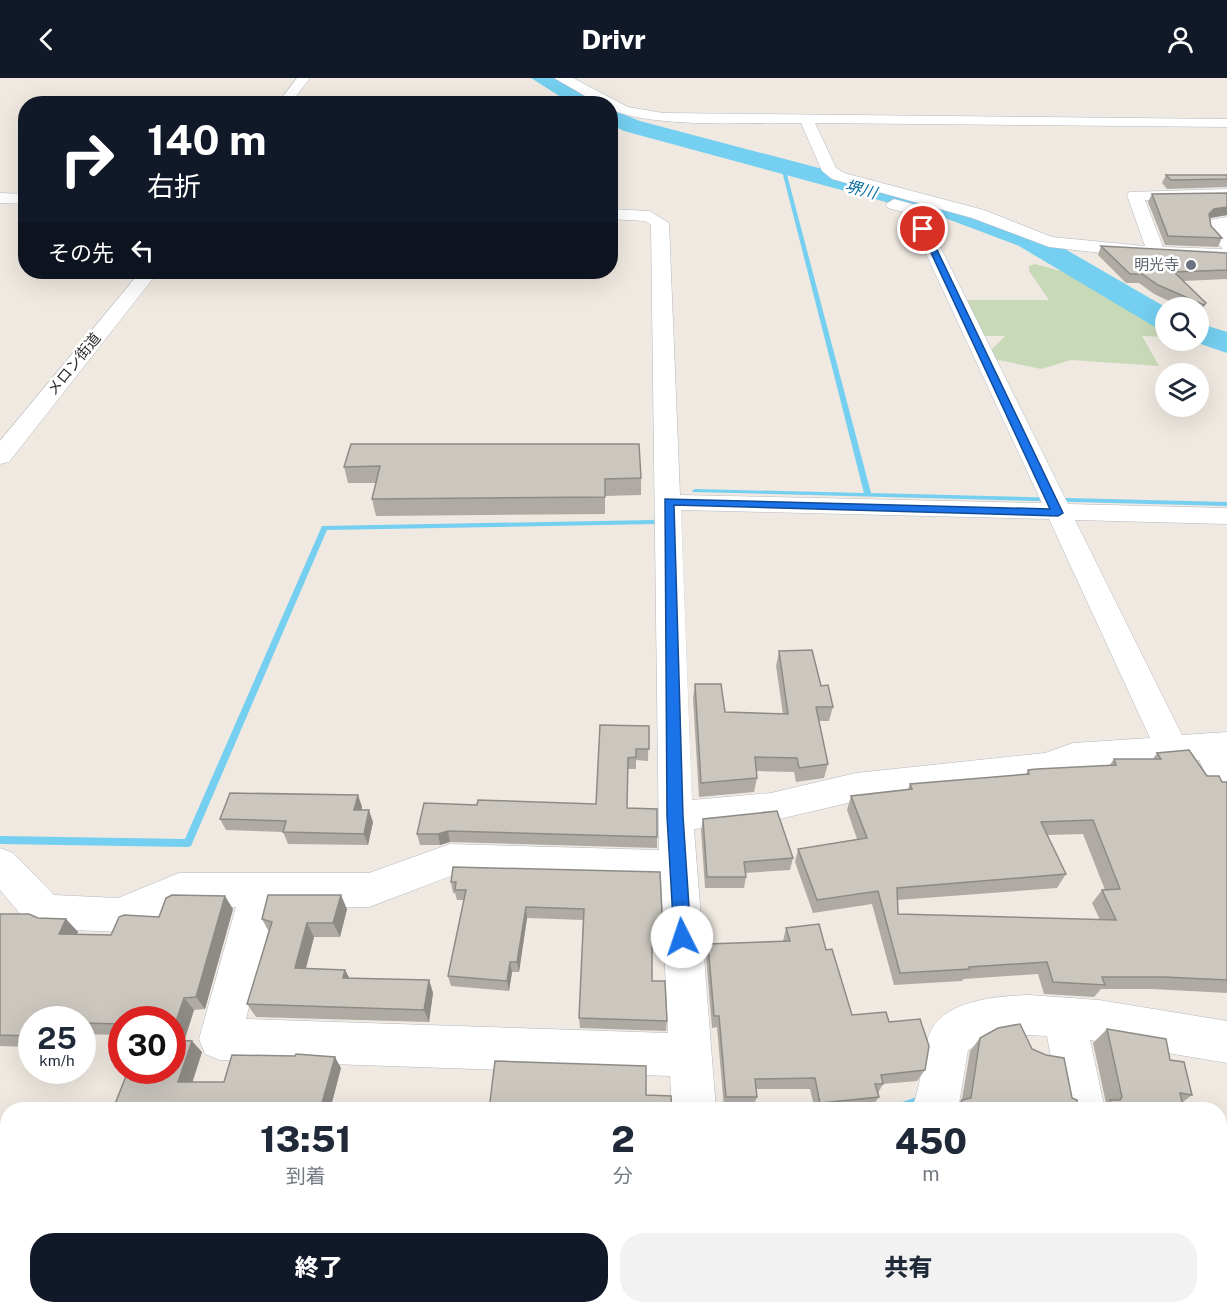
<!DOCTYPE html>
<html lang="ja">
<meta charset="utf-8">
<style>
body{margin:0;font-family:"Public Sans","Noto Sans JP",sans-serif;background:#f2f2f3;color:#1f2937;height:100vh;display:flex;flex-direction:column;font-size:22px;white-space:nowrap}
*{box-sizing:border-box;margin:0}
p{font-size:20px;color:#747a83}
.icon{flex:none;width:33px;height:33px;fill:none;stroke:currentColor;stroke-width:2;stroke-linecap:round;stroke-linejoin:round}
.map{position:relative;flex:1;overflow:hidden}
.panel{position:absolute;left:0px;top:1024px;width:1227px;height:212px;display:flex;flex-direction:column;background:#fff;border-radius:24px 24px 0 0;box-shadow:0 6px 24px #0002}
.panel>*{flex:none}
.guide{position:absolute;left:18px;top:18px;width:600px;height:183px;border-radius:24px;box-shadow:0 6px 24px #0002;background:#111827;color:#fff;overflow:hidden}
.controls{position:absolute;left:1155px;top:219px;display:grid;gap:12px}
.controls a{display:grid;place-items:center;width:54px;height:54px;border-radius:50%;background:#fff;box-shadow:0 6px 24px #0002;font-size:30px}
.speed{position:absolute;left:18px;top:928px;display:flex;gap:12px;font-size:30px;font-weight:700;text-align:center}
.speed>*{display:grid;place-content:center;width:78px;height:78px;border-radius:50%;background:#fff;box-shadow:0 6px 24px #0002;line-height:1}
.speed small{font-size:15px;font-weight:400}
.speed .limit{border:9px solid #d22;background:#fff;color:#111}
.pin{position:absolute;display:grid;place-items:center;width:51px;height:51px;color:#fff;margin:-26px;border:3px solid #fff;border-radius:50%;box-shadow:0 2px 6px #0007}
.me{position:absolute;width:66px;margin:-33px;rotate:356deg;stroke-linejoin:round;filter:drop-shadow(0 0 4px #0008)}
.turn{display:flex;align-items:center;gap:21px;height:126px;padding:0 30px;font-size:27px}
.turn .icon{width:78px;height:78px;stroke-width:2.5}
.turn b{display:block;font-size:42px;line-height:51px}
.then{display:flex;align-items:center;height:57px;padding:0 30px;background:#0003;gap:12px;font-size:22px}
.eta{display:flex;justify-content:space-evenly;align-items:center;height:102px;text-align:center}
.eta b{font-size:36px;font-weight:800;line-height:42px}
.action{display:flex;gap:12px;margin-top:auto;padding:12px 30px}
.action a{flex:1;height:69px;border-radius:24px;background:#111827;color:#fff;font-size:24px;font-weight:800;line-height:69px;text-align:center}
.action a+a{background:#f2f2f3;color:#1f2937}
header{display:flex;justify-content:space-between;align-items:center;height:78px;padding:0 30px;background:#111827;color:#fff;font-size:27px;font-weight:800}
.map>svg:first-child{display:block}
.cemetery{fill:#c8d9b8}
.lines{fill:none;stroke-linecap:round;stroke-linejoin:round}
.stream{fill:#75cff0;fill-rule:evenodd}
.river{fill:#75cff0;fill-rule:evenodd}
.minor-casing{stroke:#b4b7c1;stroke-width:1}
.minor{fill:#fff;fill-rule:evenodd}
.wall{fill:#afaba4;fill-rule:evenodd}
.shaded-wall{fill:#8e8b86}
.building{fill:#cbc7bf;stroke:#8e8b86;stroke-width:1.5;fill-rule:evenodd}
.route{fill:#1a73e8;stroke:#114b97;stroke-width:1.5}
.worship-dot{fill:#6b7280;stroke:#fff;stroke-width:2}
.labels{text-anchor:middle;stroke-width:5;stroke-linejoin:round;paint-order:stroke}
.far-worship-label{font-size:15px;fill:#5b616d;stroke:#fff;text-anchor:end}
.far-street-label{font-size:15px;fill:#2e2e2e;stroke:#fff}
.far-water-label{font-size:16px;font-style:italic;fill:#0d6fa3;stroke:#fff}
</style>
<header><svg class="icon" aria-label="back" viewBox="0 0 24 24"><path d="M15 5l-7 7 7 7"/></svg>Drivr<svg class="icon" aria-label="person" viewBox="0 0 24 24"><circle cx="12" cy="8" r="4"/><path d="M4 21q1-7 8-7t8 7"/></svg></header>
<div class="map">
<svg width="1227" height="1235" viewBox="0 0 1227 1235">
<rect width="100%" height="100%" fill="#efe9e1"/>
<!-- cemetery -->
<path class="cemetery" d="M1035 186 1076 197 1093 211 1165 251V259L1142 258 1159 288 1071 282 1041 291 994 281 990 273 1005 258H981L964 222H1049L1029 193V188Z"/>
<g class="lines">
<!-- stream -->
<path class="stream" d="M783 88 785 89 871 415 1227 424V428L693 414 692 413 695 411 864 415 781 89Z
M664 435 666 436V438L655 446 327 452 191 768 188 769 0 766V758L185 761 322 448 653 442Z
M923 1013 927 1015 929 1019C921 1035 904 1032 888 1032L890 1028 914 1020 919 1015Z"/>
<!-- river -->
<path class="river" d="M531 0H556L599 26H572Z
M610 31 640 43 963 128 1039 156 1167 230 1166 251 1155 249 1019 168 945 140 624 53 610 46Z
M1198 245 1227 254V275L1189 262H1198Z"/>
<defs>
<path id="minor" d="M297 0H310L290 26H277Z
M554 0H573L628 29 663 35 1227 41V49L815 45 836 90 844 95 984 132 1052 159 1145 168 1127 117 1129 114 1227 111V121L1145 122 1163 169 1223 171 1209 155 1207 146 1210 142 1227 139V182L1119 177 1049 169 972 140 832 101 822 93 801 45C751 44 653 51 610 31V26H599Z
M0 115 26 116V126L0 125Z
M894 121 920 128 922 132 1068 426 1227 430V446L1075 442 1182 657 1227 654V718L1215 714 1199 682 1076 691 1048 701 856 723 771 743 694 751 716 1032H672L670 998 220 982 205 976 199 961 236 829 181 828 120 854 50 851 22 838 0 812V770L13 775 54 817 118 820 179 795H369L450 766 659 772 651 147 645 143 610 141V131L649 133 669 145 680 417 1042 425 907 135 888 130 886 126ZM681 432 1049 441 1150 660 1073 665 1045 675 856 695 771 715 692 722ZM451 798 661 803 668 955 246 941 274 829H369Z
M140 194H158L9 384 0 386V363Z
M1029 917 1099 922 1227 943V985L1090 962 1105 1032H1061L1047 958C1018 956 993 955 968 972L958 1032H911C922 1006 921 985 928 960 939 922 997 918 1029 917Z
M643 1228H693V1235H643Z
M861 1228H911V1235H861Z
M1108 1228H1158L1160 1235H1110Z"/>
</defs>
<!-- minor casing -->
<use href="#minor" class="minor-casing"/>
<!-- minor -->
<use href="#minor" class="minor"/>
</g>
<!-- wall -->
<path class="wall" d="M1166 97H1227V109L1167 111 1162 105Z
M1227 115V137L1210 140 1211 148 1222 160 1218 169 1165 167 1148 124 1152 116Z
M1101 168 1227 175V201L1183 203 1206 225 1199 237 1198 236V230H1184L1154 216 1139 205H1126L1098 177Z
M351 366 641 400V417L605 418V436L376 438 372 421 376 405H348L344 389Z
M779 573 821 608 833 629 829 643H819L828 686 824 700 796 704 794 694 756 693 757 700 754 714 699 719 693 620 695 606 725 634 783 636 776 588Z
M649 648 648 683 636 682V691H628L627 730 657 759V770L450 764 440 767H420L417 756 477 727 596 726Z
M1157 675 1222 704H1227V915L1152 911H1101L1094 919 1044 916 1038 896 964 901 962 903 894 907 872 826 813 835 795 784 798 771 857 761 847 732 851 718 908 711 910 706 1026 697 1028 692 1109 688 1114 681H1153ZM1083 756 1105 812H1102L1092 825 1100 842 898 836 897 822 1057 810 1066 796 1047 757Z
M358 717 362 729V732L373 744 368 767 288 766 283 754 226 752 220 741Z
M703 741 793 780 790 792 745 795 746 799 744 810H705L701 752Z
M453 789 663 856 662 867H652V903L667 943 666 953 580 950 579 940 583 842 527 840 519 894H512L509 913 451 908 448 898 464 822H457L455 815H453L451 804Z
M233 831 205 931 194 932 184 963 202 974 192 1004H224L341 990 330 1032H107L115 1026 172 942H122V957L82 956V942H32V969L0 968V836L38 840 66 841 78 854 77 856 111 857 159 839Z
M347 831 340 859H314L306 891 345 892 349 900 429 902 433 915 429 944 256 939 247 926 269 854 262 841Z
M786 850 826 872 852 937 889 944 925 992 917 1003 883 1006 878 1015 879 1019 872 1029 847 1032H815L810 1011H756L757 1019 753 1029 724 1030 717 949 712 950 706 879 708 866 783 863Z
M1107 951 1170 982 1192 1017 1183 1024 1184 1032H1098L1106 1025 1093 965Z
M980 960 1032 971 1072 1020 1079 1032H953L962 1021 970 973Z
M1220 1095 1227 1096V1210L1223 1196H1220Z
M829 1228H864L859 1233 829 1230Z
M989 1228H1100L1102 1235H991Z"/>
<!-- shaded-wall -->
<path class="shaded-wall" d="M1227 129V137L1210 140 1209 136 1214 131Z
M358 717 362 729 358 743 354 732Z
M369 732 373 744 368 767 364 756Z
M448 753 450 764 440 767 438 756Z
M341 817 347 831 340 859 333 845Z
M225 818 233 831 205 931 196 919Z
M526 829 527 840 519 894 517 884Z
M66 841 78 854 71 869 59 856Z
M307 845 314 859 302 904 295 890Z
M510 884 512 894 509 913 507 903Z
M345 892 352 905 343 900Z
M429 902 433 915 429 944 424 932Z
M184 920 194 932 181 973 172 964V955Z
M192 963 202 974 189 1015 178 1004Z
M335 979 341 990 330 1032H320Z
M257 1027 262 1032H256Z"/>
<!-- building -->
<path class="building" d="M1166 97H1227V101L1171 102Z
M1227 115V129L1214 131 1209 136 1211 148 1222 160 1168 158 1152 116Z
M1101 168 1227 175V192L1174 194 1206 225 1204 227 1158 207 1142 196H1130Z
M351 366H639L641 400 605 401V419L372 421 380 388 344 389Z
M812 572 821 608 828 607 833 629H816L828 686 799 690 797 680 755 679 757 700 701 705 695 606H721L725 634 788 636 779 573Z
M600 647 649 648V671H636V679L628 680 627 730 657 731V759L448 753 438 756H417L424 725 477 727 478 722 596 726Z
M1189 672 1207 698H1219L1222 704H1227V902L1164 899H1102L1105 907 1053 904 1047 884 969 889 970 891 900 895 878 813 817 822 798 771 867 760 851 718 912 711 910 706 1029 696 1028 692 1037 691 1116 687 1114 681H1161L1157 675ZM1093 742 1120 811 1102 812 1116 842 898 836 897 810 1066 796 1041 744Z
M230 715 358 717 354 732H369L364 756 283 754 286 743 220 741Z
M777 733 793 780 744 784 746 799H707L703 741Z
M453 789 660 794 663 856 652 857V903H665L667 943 579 940 584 831 526 829 517 884H510L507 903 448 898 466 812H455L456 804H451Z
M172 817 225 818 196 919 184 920 172 955V942H122V946L82 945V942H32V958L0 957V836H29L38 840 66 841 59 856 111 857 119 839 124 837 159 839 166 820Z
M268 817H341L333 845H307L295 890 345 892 343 900 429 902 424 932 247 926 272 844 262 841Z
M819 846 826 872 832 871 852 937 886 934 889 944 920 941 929 968 925 992 881 997 883 1006H875L879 1019 820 1025 815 1000 755 1001 757 1019H726L719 938H714L708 866 790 863 786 850Z
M1020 946 1032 971 1046 977 1064 980 1072 1020 1077 1022 1079 1032H966V1027L961 1025 962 1022 971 1020 980 960 998 950Z
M1107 951 1166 961 1170 982 1184 984 1192 1017 1180 1015 1184 1032H1113L1110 1022H1120L1122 1019Z
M172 962 192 963 178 1004H224L232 977 295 978 296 976 335 979 320 1032 257 1027 256 1032H107L109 1026H115L128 993H172Z
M495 983 646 988V1017L671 1018 672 1032H489Z
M1220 1095 1227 1096V1186L1220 1185Z
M543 1228H612V1235H542Z
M700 1228H774L773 1235H697Z
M1004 1228H1100L1102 1235H1002V1230L1004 1231Z"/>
<!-- route -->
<path class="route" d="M923 149 927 151 1063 435 1058 438 674 427 683 738 691 859 688 864 682 866 676 864 674 859 667 738 665 421 1050 431 920 151Z"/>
<!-- markers -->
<circle class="worship-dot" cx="1191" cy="187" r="6"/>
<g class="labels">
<!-- far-worship labels -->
<g class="far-worship-label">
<text x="1179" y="192">明光寺</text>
</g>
<!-- far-street labels -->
<g class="far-street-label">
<text transform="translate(74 286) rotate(-51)" y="5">メロン街道</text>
</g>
<!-- far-water labels -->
<g class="far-water-label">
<text transform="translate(861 111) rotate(15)" y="6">堺川</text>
</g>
</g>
</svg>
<div class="controls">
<a><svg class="icon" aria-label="search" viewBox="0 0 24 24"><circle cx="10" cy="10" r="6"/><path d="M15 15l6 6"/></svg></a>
<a><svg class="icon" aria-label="layers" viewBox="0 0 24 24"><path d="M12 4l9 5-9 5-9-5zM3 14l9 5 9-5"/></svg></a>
</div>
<div class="speed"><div>25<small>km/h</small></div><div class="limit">30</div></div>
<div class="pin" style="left:923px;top:151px;background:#d93025"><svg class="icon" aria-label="arrive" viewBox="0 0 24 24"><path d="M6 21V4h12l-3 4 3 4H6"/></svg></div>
<svg class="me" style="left:682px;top:859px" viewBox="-20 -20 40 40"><circle r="19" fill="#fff"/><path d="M0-13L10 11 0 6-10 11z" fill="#1a73e8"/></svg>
<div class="guide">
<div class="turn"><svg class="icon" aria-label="right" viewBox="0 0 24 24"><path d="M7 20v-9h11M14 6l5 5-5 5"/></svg><div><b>140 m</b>右折</div></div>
<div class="then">その先<svg class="icon" aria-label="left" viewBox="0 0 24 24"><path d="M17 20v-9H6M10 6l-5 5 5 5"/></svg></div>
</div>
<section class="panel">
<div class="eta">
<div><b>13:51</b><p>到着</p></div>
<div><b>2</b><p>分</p></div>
<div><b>450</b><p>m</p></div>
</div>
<div class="action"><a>終了</a><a>共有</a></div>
</section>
</div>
